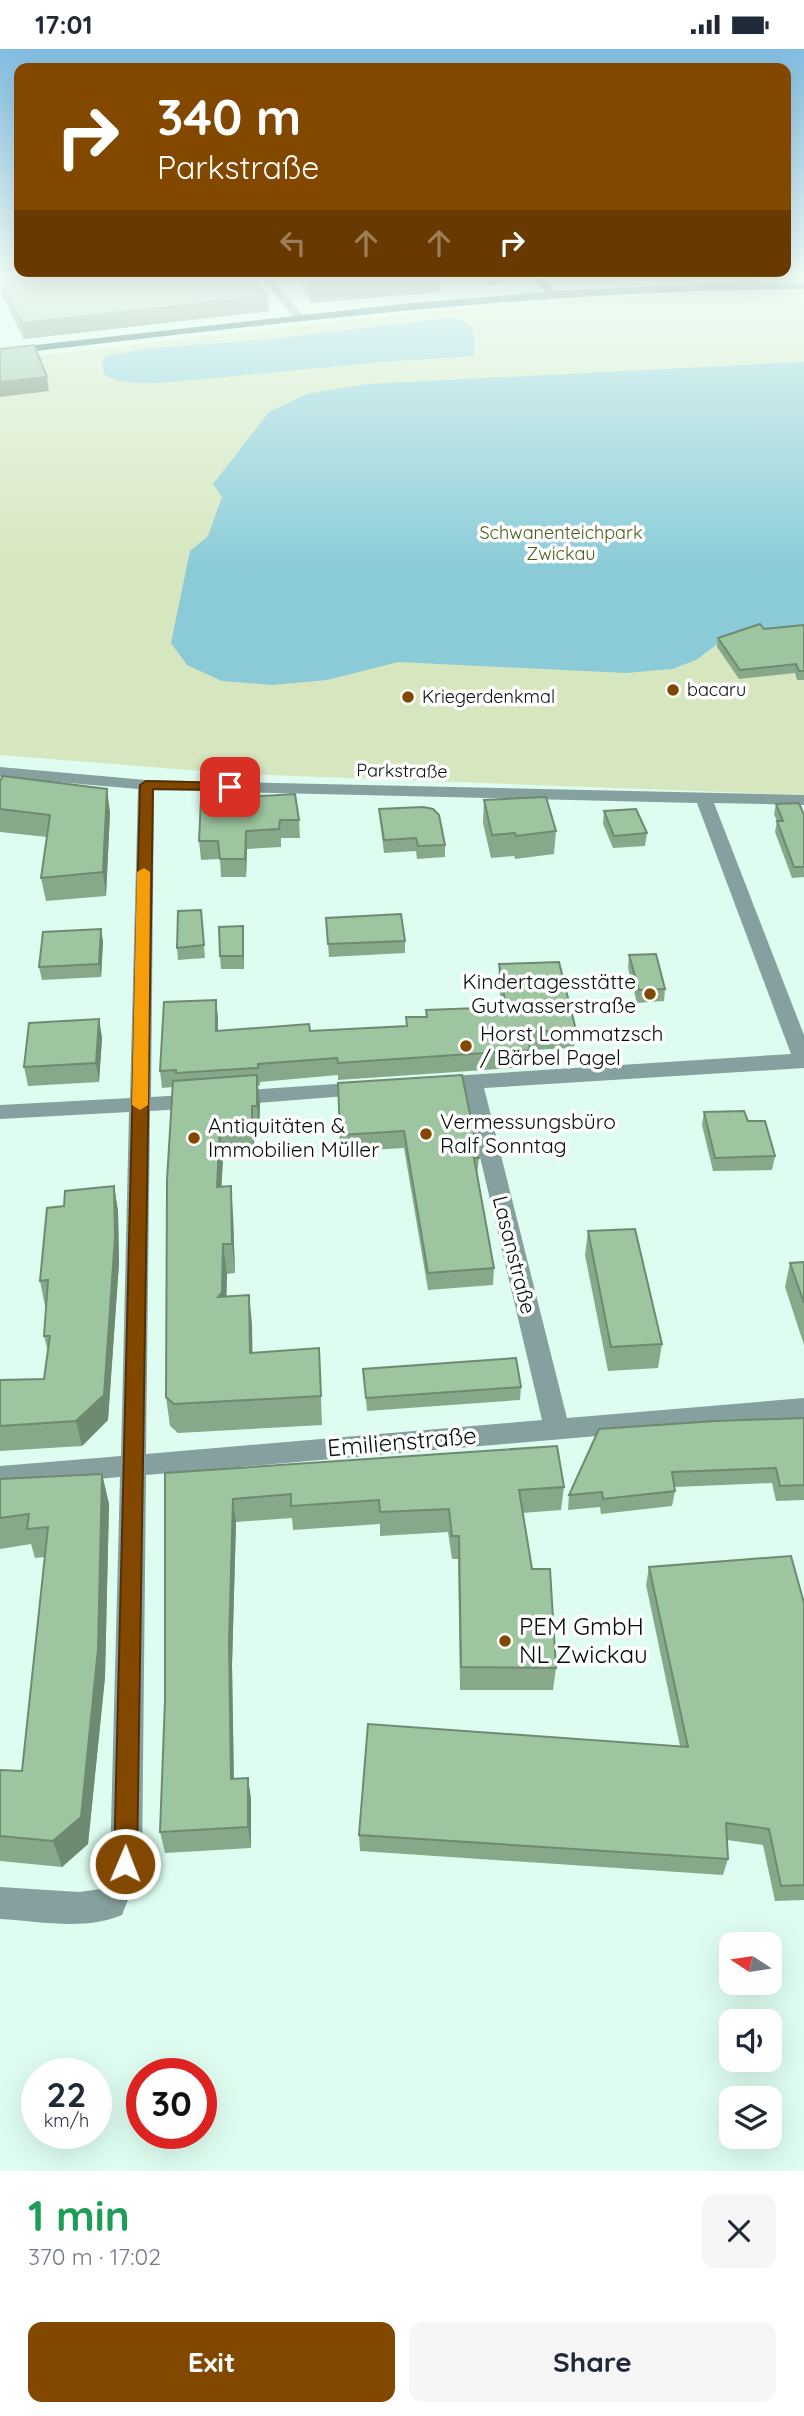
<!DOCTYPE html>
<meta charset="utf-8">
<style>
body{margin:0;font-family:Quicksand,sans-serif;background:#f6f6f7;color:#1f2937;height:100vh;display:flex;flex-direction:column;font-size:26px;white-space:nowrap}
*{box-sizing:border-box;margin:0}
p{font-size:23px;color:#747a83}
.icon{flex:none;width:38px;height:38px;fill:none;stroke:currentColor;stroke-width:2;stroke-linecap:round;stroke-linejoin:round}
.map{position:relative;height:2122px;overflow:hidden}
.sheet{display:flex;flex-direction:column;background:#fff;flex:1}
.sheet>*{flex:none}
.top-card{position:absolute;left:14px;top:14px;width:777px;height:214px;border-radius:14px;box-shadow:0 7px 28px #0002;background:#834800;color:#fff;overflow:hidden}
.needle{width:46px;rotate:282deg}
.tools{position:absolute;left:719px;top:1883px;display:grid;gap:14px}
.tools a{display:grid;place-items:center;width:63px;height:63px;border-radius:14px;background:#fff;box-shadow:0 7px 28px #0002;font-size:35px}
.speed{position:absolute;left:21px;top:2009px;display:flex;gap:14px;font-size:35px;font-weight:700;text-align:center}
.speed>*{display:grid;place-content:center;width:91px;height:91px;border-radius:50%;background:#fff;box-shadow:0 7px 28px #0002;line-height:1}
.speed small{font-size:18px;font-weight:400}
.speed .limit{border:10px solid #d22;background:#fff;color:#111}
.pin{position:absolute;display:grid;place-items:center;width:60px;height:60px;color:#fff;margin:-30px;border-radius:14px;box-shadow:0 4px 10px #0006}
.me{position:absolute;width:77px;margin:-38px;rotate:1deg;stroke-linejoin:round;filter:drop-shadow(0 0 5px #0008)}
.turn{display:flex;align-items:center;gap:24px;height:147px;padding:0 28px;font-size:32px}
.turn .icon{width:91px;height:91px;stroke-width:2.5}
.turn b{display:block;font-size:49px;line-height:60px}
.lanes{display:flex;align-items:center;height:66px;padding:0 28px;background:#0003;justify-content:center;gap:35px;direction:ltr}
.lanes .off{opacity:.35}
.round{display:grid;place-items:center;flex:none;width:74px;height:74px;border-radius:14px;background:#f6f6f7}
.overview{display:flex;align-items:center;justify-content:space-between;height:119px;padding:0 28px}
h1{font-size:42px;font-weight:700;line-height:52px;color:#1e9e55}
.button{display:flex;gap:14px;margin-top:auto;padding:14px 28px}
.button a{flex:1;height:80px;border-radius:14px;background:#834800;color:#fff;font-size:28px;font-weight:700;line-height:80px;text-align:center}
.button a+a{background:#f6f6f7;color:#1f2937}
.status{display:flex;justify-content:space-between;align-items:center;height:49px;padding:0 35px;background:#fff;direction:ltr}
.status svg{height:19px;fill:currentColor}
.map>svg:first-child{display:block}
.green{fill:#d6e6bf}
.water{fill:#8acbd7}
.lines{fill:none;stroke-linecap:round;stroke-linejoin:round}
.minor{fill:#85a09e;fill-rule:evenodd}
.major{fill:#245b58;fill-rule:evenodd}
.wall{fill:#87a98a}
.shaded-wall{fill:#6e8a70}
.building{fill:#9dc5a0;stroke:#6e8a70;stroke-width:2}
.route{fill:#834800;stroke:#552f00;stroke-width:2}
.slow{fill:#f59e0b}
.poi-dot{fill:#834800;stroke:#fff;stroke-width:2.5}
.labels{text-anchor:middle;stroke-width:7;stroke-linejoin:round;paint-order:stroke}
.far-park-label{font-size:18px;fill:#485e18;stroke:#fff}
.far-poi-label{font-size:18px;fill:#040e0a;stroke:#fff;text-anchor:start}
.far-street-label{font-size:18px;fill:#040e0a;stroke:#fff}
.poi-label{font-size:21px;fill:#040e0a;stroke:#fff;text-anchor:start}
.street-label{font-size:21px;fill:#040e0a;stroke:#fff}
.near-street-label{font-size:24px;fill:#040e0a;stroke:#fff}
.near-poi-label{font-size:24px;fill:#040e0a;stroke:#fff;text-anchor:start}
</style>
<div class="status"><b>17:01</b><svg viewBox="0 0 49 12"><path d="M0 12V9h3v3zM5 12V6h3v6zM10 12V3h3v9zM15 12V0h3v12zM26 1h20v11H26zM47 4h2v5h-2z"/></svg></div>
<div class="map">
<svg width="804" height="2122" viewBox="0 0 804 2122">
<rect width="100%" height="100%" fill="#defdf0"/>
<!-- green -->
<path class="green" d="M804 241V746L239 725 0 706V311C267 281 535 244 804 241Z"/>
<!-- water -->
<path class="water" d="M447 269C473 270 477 283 473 307L382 313 161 334C142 334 120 336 104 325L102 314 107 307 152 299 263 291Z
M804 313V582L724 590 696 611 672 620 626 624 398 613 327 631 272 636 222 632 187 616 171 594 190 502 208 487 222 448 213 435 269 363 307 345 367 335Z"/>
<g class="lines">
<!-- minor -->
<path class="minor" d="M258 225H268L304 267V271H296Z
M0 718 146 731 804 746V756L714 754 804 986V1019L484 1039 567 1369 804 1349V1369L146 1426 142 1815 122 1866C85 1882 39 1872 0 1870V1838L79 1843 101 1840 110 1815 120 1428 0 1439V1417L121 1407 129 1063 0 1070V1056L130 1049 138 740 0 728ZM154 741 697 754 791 1005 435 1028 428 1030 425 1035 428 1040H464L542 1371 146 1405 150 1062 201 1059 208 1057 211 1052 208 1047 201 1045 151 1048Z
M365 1033 372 1035 375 1040 372 1045 233 1056 226 1054 223 1049 226 1044 233 1042Z"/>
<!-- major -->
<path class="major" d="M531 225H541L555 242 704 235 804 234V240C534 241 269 276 0 306V300L401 255 545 243Z"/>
</g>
<!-- wall -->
<path class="wall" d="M0 225 269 262 24 290 1 245Z
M287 225H440V243L311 254 294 226 289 227Z
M477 225H528V232L486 236Z
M804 576V631H797L795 624 739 630 717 598 718 589 764 580Z
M0 732 110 763 106 847 46 852 41 829 47 788 0 783Z
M201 751 299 771 300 789H281V798L247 800 246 828H221L220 810 201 811 199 792Z
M484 751 556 782 554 805 515 810 514 807 491 809 483 774Z
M776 755 804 766V828L792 829 775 783 777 772 774 765Z
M379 760 445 796V808L417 810 416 802 384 804 380 772Z
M604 762 647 784 645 797 613 799 603 775Z
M201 861 205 909 178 911 177 899Z
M326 869 405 892V904L329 908Z
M244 890V920H221L220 907Z
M103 892 101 928 42 931 39 918Z
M629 906 665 940 664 952 637 954 628 919Z
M499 915 576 981 574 999 529 1001 528 1018 338 1031V1026L260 1033V1036L258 1037 260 1056 259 1086H254V1107L223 1109 221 1137 233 1166 235 1224 227 1225 226 1247 252 1275V1304L319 1299 322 1376 178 1384 170 1377 166 1348 173 1038 162 1039 160 1022 218 968V982H310L406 977V968H426V961L502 958 498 933Z
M99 970 102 989 99 1033 28 1037 24 1018Z
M338 1034 479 1109 477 1126 494 1219 493 1236 428 1241 404 1099 340 1103Z
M704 1063 748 1072 775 1107 772 1121 713 1122 702 1076Z
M114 1137 118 1162 119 1214 108 1371 82 1397 0 1402V1331L44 1330 48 1303 44 1287 46 1257H45L40 1232 64 1157Z
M588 1182 662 1295 658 1319 608 1322 585 1206Z
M804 1213V1296L785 1238 790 1214Z
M363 1320 521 1338 520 1351 367 1362Z
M804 1369V1451L776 1452 772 1434 675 1438V1442L672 1457 601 1465 600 1458 568 1461 569 1446Z
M165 1424 564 1438 561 1461 522 1464 532 1520 556 1619 553 1641H460L458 1510H452L448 1483 380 1487V1475L293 1481 292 1469 236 1473 232 1616 234 1729H248L251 1750V1799L165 1804 160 1783 165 1651Z
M102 1425 109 1455 105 1628 88 1795 62 1818 0 1812V1721L22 1722 45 1508 35 1509 31 1495 0 1500V1430Z
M649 1518 804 1554V1851L775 1852 763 1796 727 1791 728 1810 723 1826 360 1802 359 1786 680 1697 646 1536Z"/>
<!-- shaded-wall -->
<path class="shaded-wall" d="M0 225H84L0 232Z
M390 225H440V243L311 254 310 232Z
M486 225H528V232L486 236Z
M268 247 269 262 24 290 22 274Z
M47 328 49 342 0 348V333Z
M107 740 110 763 106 847 103 823Z
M246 782 247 800 246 828 245 810Z
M243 877 244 890V920L243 907Z
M101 880 103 892 101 928 99 915Z
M216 951 218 968 217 1000 216 982Z
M99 970 102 989 99 1033 96 1014Z
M257 1026 260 1056 259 1086 257 1057Z
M252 1057 254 1086V1107L252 1078Z
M220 1079 223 1109 220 1167 217 1138Z
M114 1137 118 1162 119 1214 108 1371 82 1397 76 1372Z
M231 1137 233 1166 235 1224 232 1195Z
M223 1195 227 1225 226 1272 218 1248Z
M249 1246 252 1275 253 1333 250 1304Z
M102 1425 109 1455 105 1628 88 1795 62 1818 53 1792Z
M233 1450 236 1473 232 1616 234 1751 231 1730 229 1593Z
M248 1729 251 1750V1799L248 1778Z"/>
<!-- building -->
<path class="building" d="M46 225H250L268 247 22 274 0 232V229Z
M306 225H390L310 232Z
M34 296 47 328 0 333V300Z
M760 575 764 580 804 576V622H799L796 615 740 621 718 589Z
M3 727 107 740 103 823 41 829 50 766 0 760V732Z
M295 745 299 771H280L279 780 246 782 245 810H220L218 792H199L201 751Z
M546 748 556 782 516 787 515 784 492 786 484 751Z
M799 754 804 766V818H794L777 772H783L776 755Z
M423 758 433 760 439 766 445 796 418 797 416 789 384 791 379 760Z
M636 760 647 784 614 787 604 762Z
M201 861 204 896 177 899 178 862Z
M401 865 405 892 328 895 326 869Z
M243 877V907H220L219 878Z
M101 880 99 915 39 918 43 883Z
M656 905 665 940 639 941 629 906Z
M559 913 576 981 527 983 530 1001 338 1014 337 1009 258 1015V1019L176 1024V1021L160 1022 164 953 216 951V982L309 975 310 982 407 977 406 968H427L426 961 506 958 499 915Z
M99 970 96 1014 24 1018 29 974Z
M257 1026V1057H252V1078L220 1079 217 1138 231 1137 232 1195H223L222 1243 218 1248 249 1246 250 1304 319 1299 321 1347 174 1355 166 1348 167 1131 173 1032Z
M462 1026 479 1109H474L494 1219 428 1224 404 1082 340 1086 338 1034Z
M744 1062 748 1072H765L775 1107 715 1109 704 1063Z
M114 1137 115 1189 104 1346 76 1372 0 1377V1331L44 1330 50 1287H44L48 1231 40 1232 47 1159 64 1157 65 1142Z
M635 1180 662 1295 611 1298 588 1182Z
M804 1213V1254L790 1214Z
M516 1309 521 1338 366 1349 363 1320Z
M804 1369V1436L780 1437 776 1419 672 1423 675 1442 603 1450 602 1443 569 1446 599 1380 716 1372Z
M557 1397 564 1438 519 1441 532 1520H550L556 1619 461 1618 459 1487H452L449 1460 380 1463 379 1451 291 1457V1445L233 1450 229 1593 231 1730 248 1729V1778L160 1783 165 1651V1424Z
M102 1425 98 1600 81 1768 53 1792 0 1787V1721L22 1722 48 1478 27 1480 29 1465 0 1469V1430Z
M791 1507 804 1554V1836L781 1837 769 1780 726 1774 728 1810 359 1786 368 1675 688 1698 649 1518Z"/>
<!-- sky -->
<linearGradient id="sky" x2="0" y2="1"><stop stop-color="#82bde1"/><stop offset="0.43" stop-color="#f0fef8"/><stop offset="1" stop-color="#f0fef8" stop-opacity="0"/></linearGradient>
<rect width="804" height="522" fill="url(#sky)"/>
<!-- route -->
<path class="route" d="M146 732 230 734 236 738 230 741 153 740 137 1815 134 1823 125 1827 117 1823 114 1815 140 736Z"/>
<!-- slow -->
<path class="slow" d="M144 819 150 823 148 1056 140 1061 132 1056 137 823Z"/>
<!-- markers -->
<g class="poi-dot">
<circle cx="673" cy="641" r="7"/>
<circle cx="408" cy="648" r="7"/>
<circle cx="650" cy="945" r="7"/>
<circle cx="466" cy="997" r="7"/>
<circle cx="426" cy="1085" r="7"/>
<circle cx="194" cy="1089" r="7"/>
<circle cx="505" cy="1592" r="7"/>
</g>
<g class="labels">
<!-- far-park labels -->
<g class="far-park-label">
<text x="561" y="490">Schwanenteichpark<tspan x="561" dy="21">Zwickau</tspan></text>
</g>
<!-- far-poi labels -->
<g class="far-poi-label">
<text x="687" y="647">bacaru</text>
<text x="422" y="654">Kriegerdenkmal</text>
</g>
<!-- far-street labels -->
<g class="far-street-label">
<text transform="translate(402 722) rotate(1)" y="6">Parkstraße</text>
</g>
<!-- poi labels -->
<g class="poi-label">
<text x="636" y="940" text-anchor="end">Kindertagesstätte<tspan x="636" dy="24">Gutwasserstraße</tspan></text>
<text x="480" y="992">Horst Lommatzsch<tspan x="480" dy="24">/ Bärbel Pagel</tspan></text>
<text x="440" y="1080">Vermessungsbüro<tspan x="440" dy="24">Ralf Sonntag</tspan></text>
<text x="208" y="1084">Antiquitäten &amp;<tspan x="208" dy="24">Immobilien Müller</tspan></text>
</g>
<!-- street labels -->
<g class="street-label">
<text transform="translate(514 1206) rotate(76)" y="7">Lasanstraße</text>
</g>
<!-- near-street labels -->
<g class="near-street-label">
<text transform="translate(402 1393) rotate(-5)" y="8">Emilienstraße</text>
</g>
<!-- near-poi labels -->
<g class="near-poi-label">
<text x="519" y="1586">PEM GmbH<tspan x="519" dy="28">NL Zwickau</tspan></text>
</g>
</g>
</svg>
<div class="tools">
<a><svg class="needle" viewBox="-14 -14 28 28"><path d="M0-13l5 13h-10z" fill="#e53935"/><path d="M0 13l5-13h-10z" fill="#747a83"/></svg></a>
<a><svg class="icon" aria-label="sound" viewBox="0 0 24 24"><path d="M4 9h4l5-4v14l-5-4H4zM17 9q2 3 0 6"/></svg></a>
<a><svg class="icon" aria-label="layers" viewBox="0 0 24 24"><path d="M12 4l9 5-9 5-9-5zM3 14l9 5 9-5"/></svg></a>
</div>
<div class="speed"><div>22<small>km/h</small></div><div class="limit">30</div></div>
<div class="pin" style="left:230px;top:738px;background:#d93025"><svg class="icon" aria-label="arrive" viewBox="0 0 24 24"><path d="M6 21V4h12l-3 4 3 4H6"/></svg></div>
<svg class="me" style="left:125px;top:1815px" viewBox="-20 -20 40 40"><circle r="17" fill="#834800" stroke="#fff" stroke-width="3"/><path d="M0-11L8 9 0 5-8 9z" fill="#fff"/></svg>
<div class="top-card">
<div class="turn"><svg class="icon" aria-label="right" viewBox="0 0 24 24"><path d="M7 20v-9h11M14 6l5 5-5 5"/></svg><div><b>340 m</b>Parkstraße</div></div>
<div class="lanes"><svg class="icon off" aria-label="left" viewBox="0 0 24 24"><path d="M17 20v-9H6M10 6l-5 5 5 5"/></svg><svg class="icon off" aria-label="ahead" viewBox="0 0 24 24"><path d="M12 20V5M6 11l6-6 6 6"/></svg><svg class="icon off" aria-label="ahead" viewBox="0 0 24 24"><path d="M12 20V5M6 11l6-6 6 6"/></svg><svg class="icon" aria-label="right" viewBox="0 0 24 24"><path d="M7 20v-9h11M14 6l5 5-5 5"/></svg></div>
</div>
</div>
<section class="sheet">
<div class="overview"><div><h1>1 min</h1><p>370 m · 17:02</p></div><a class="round"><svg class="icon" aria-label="close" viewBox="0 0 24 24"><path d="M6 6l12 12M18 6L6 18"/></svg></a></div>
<div class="button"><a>Exit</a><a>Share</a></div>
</section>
